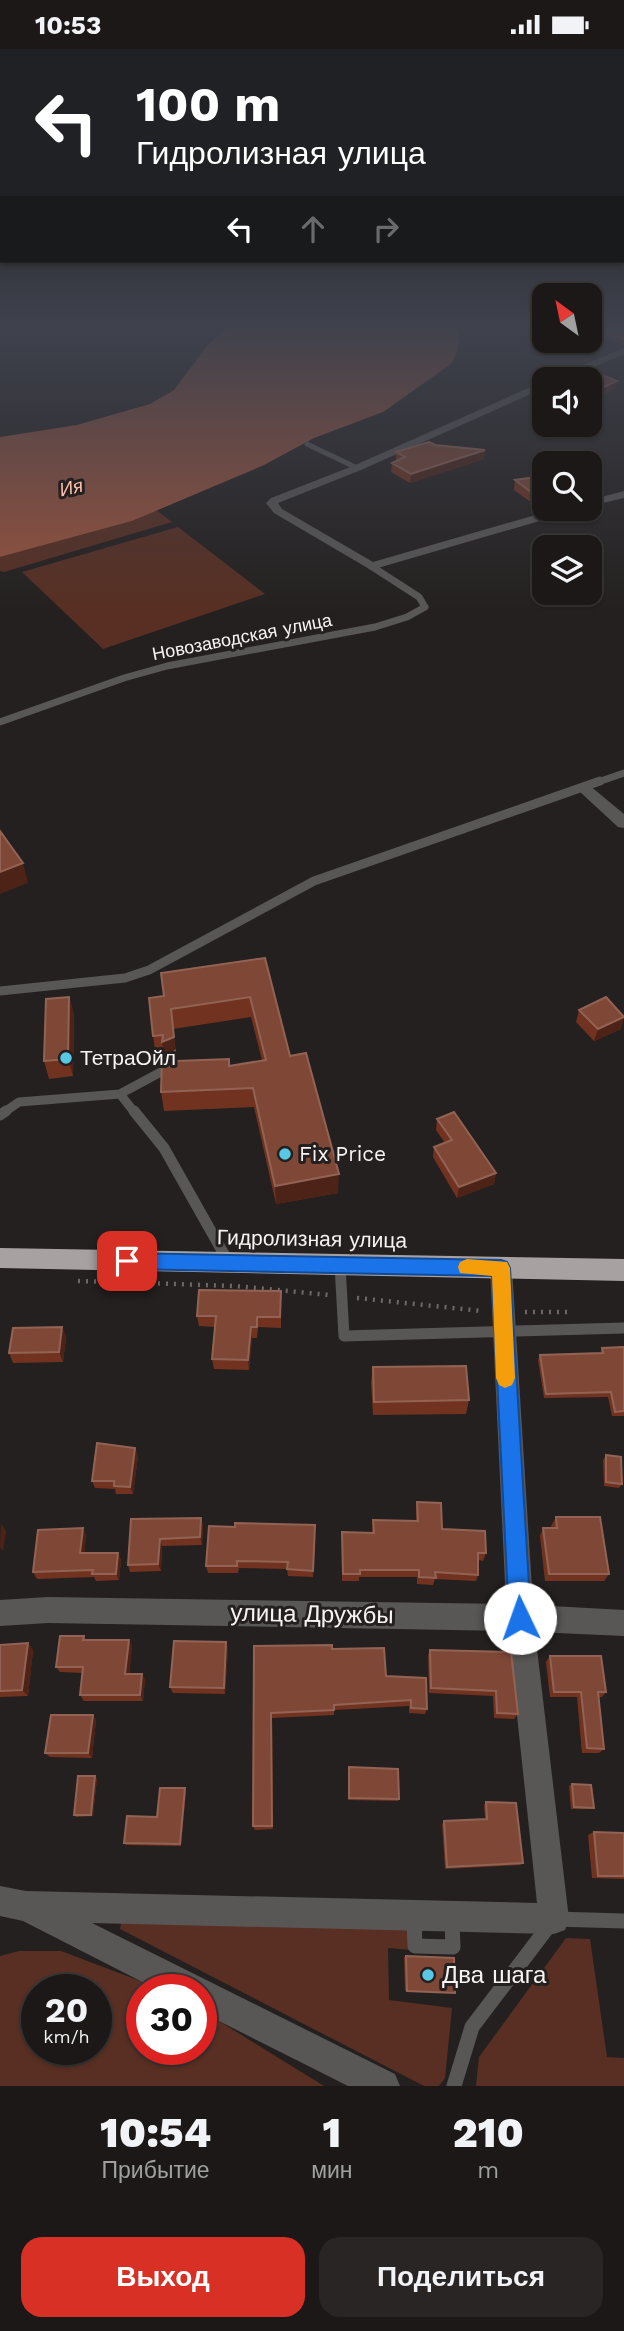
<!DOCTYPE html>
<html lang="ru">
<meta charset="utf-8">
<style>
body{margin:0;font-family:"Work Sans",sans-serif;background:#282524;color:#f1f3f6;height:100vh;display:flex;flex-direction:column;font-size:26px;white-space:nowrap}
*{box-sizing:border-box;margin:0}
p{font-size:23px;color:#a0a0a1}
.icon{flex:none;width:38px;height:38px;fill:none;stroke:currentColor;stroke-width:2;stroke-linecap:round;stroke-linejoin:round}
.map{position:relative;height:2037px;overflow:hidden}
.side{display:flex;flex-direction:column;background:#1b1817;flex:1}
.side>*{flex:none}
.guide{position:absolute;left:0px;top:0px;width:625px;height:214px;box-shadow:0 2px 5px #0004,0 0 0 2px #393736;background:#202124;color:#fff;overflow:hidden}
.needle{width:46px;rotate:327deg}
.fabs{position:absolute;left:532px;top:234px;display:grid;gap:14px}
.fabs a{display:grid;place-items:center;width:70px;height:70px;border-radius:14px;background:#1b1817;box-shadow:0 2px 5px #0004,0 0 0 2px #393736;font-size:35px}
.speed{position:absolute;left:21px;top:1925px;display:flex;gap:14px;font-size:35px;font-weight:700;text-align:center}
.speed>*{display:grid;place-content:center;width:91px;height:91px;border-radius:50%;background:#1b1817;box-shadow:0 2px 5px #0004,0 0 0 2px #393736;line-height:1}
.speed small{font-size:18px;font-weight:400}
.speed .limit{border:10px solid #d22;background:#fff;color:#111}
.pin{position:absolute;display:grid;place-items:center;width:60px;height:60px;color:#fff;margin:-30px;border-radius:14px;box-shadow:0 4px 10px #0006}
.me{position:absolute;width:77px;margin:-38px;rotate:357deg;stroke-linejoin:round;filter:drop-shadow(0 0 5px #0008)}
.turn{display:flex;align-items:center;gap:24px;height:147px;padding:0 21px;font-size:32px}
.turn .icon{width:91px;height:91px;stroke-width:2.5}
.turn b{display:block;font-size:49px;line-height:60px}
.lanes{display:flex;align-items:center;height:66px;padding:0 21px;background:#0003;justify-content:center;gap:35px;direction:ltr}
.lanes .off{opacity:.35}
.eta{display:flex;justify-content:space-evenly;align-items:center;height:119px;text-align:center}
.eta b{font-size:42px;font-weight:800;line-height:49px}
.primary-button{display:flex;gap:14px;margin-top:auto;padding:14px 21px}
.primary-button a{flex:1;height:80px;border-radius:21px;background:#d93025;color:#fff;font-size:28px;font-weight:800;line-height:80px;text-align:center}
.primary-button a+a{background:#282524;color:#f1f3f6}
.status{display:flex;justify-content:space-between;align-items:center;height:49px;padding:0 35px;background:#1b1817;direction:ltr}
.status svg{height:19px;fill:currentColor}
.map>svg:first-child{display:block}
.green{fill:#582f22;fill-rule:evenodd}
.water{fill:#9a533d}
.lines{fill:none;stroke-linecap:round;stroke-linejoin:round}
.path{stroke:#6c6968;stroke-width:4.5;stroke-dasharray:2 6;stroke-linecap:butt}
.lane-far4{stroke:#595756;stroke-width:5}
.lane-far3{stroke:#595756;stroke-width:7}
.lane-far2{stroke:#595756;stroke-width:9}
.lane-far1{stroke:#595756;stroke-width:11}
.lane{stroke:#595756;stroke-width:15}
.street{fill:#595756;fill-rule:evenodd}
.highway{fill:#a7a2a1;fill-rule:evenodd}
.wall{fill:#713320;fill-rule:evenodd}
.shaded-wall{fill:#4c2316}
.building{fill:#7f4836;stroke:#926354;stroke-width:2}
.route{fill:#1a73e8;stroke:#114b97;stroke-width:2}
.slow{fill:#f59e0b}
.poi-dot{fill:#59c8e5;stroke:#24201f;stroke-width:2.5}
.labels{text-anchor:middle;stroke-width:6;stroke-linejoin:round;paint-order:stroke}
.far-street-label{font-size:18px;fill:#f6f3f2;stroke:#24201f}
.far-water-label{font-size:19px;font-style:italic;fill:#ffbfac;stroke:#24201f}
.poi-label{font-size:21px;fill:#f6f3f2;stroke:#24201f;text-anchor:start}
.street-label{font-size:21px;fill:#f6f3f2;stroke:#24201f}
.near-street-label{font-size:24px;fill:#f6f3f2;stroke:#24201f}
.near-poi-label{font-size:24px;fill:#f6f3f2;stroke:#24201f;text-anchor:start}
</style>
<div class="status"><b>10:53</b><svg viewBox="0 0 49 12"><path d="M0 12V9h3v3zM5 12V6h3v6zM10 12V3h3v9zM15 12V0h3v12zM26 1h20v11H26zM47 4h2v5h-2z"/></svg></div>
<div class="map">
<svg width="624" height="2037" viewBox="0 0 624 2037">
<rect width="100%" height="100%" fill="#24201f"/>
<!-- green -->
<path class="green" d="M156 461 172 473 4 523 0 522V508L132 472Z
M178 478 265 545 103 600 22 523Z
M123 1863 411 1875V1901L388 1899 389 1951 452 1959 445 2029 439 2037H424L120 1880Z
M566 1889 590 1890 607 2008 624 2009V2037H476L479 2008Z
M19 1902H61L164 1941H142V2000H201V1961L324 2037H0V1907ZM37 1941H96V2000H37Z"/>
<!-- water -->
<path class="water" d="M226 279H456C460 293 459 303 451 315L383 363 314 389 264 416 132 472 0 508V388L77 376 150 355 174 341 207 297Z"/>
<g class="lines">
<!-- path -->
<path class="path" d="M78 1232 235 1237 329 1246
M357 1249 482 1262
M525 1263H573"/>
<!-- lane-far4 -->
<path class="lane-far4" d="M307 395 357 419"/>
<!-- lane-far3 -->
<path class="lane-far3" d="M0 673 124 629 167 617 375 578 407 568 425 558 419 548 371 517
M595 734 624 724"/>
<!-- lane-far2 -->
<path class="lane-far2" d="M0 942 125 929 149 921 314 832 600 732
M120 1045 172 1017
M3 1064 19 1053 120 1045 135 1064"/>
<!-- lane-far1 -->
<path class="lane-far1" d="M134 1062 164 1099 229 1214
M0 1066 6 1062
M340 1216 344 1287 624 1279"/>
<!-- lane -->
<path class="lane" d="M414 1871 415 1897 453 1898 452 1873
M454 2037 472 1978 554 1870 624 1872"/>
<!-- street -->
<path class="street" d="M624 299V305L562 331H548Z
M544 332V339L361 421 278 454 282 460 373 513 556 460H576L574 462 371 521 274 464 266 454 271 449 353 417Z
M624 442V449L590 457V451Z
M584 734 589 736 624 765V779L618 778 579 742 576 739 579 736Z
M501 1209 509 1212 512 1219 533 1556 624 1561V1587L535 1583 569 1870 565 1881 554 1885 92 1874 395 2025 400 2037H348L201 1963V1941H158L23 1872 0 1867V1837L26 1842 537 1854 508 1582 48 1574 0 1577V1551L48 1548 506 1555 490 1219 493 1212Z"/>
<!-- highway -->
<path class="highway" d="M0 1199 624 1210V1232L0 1219Z"/>
</g>
<!-- wall -->
<path class="wall" d="M624 279V297L602 287 603 281Z
M590 331 615 340 591 351 590 350Z
M485 401 484 410 410 434 391 423 392 414 396 412V403Z
M544 429 539 459 514 441 515 431Z
M265 909 290 1007 338 1144 276 1155 254 1058 164 1062 161 1043 165 1008 164 1006 156 1007 153 987 164 947ZM251 968 262 1011 229 1017 177 1012 173 980Z
M69 948 74 966 73 1027 49 1030 44 1012Z
M579 961 621 980 594 992 576 973Z
M437 1070 496 1124 494 1135 457 1149 433 1108 434 1098 445 1094 436 1081Z
M281 1242V1279L258 1278 257 1289H252L249 1321 214 1320 212 1310 215 1278 199 1277 197 1267Z
M62 1278 66 1288 63 1313 13 1314 9 1304Z
M624 1298V1367H612L608 1348 544 1349 538 1311 540 1306 600 1304 602 1299Z
M373 1318 469 1351 466 1365 373 1366 371 1333Z
M135 1399 138 1407 133 1445H116L115 1440 95 1439 92 1432Z
M606 1406 622 1435 619 1439 604 1437 603 1411Z
M417 1453 442 1480 486 1504 483 1512 478 1511V1526L476 1532 435 1530 433 1536 417 1535V1528H359V1532H342V1483L372 1484 373 1471 416 1472V1461Z
M556 1468 609 1525 604 1532H545L540 1487 543 1479H552L551 1477Z
M201 1469 203 1477 202 1496 162 1497 161 1522 130 1523 128 1516 131 1470Z
M315 1476 313 1528 288 1527 287 1520 239 1519 238 1524H208L206 1517 235 1478Z
M86 1486 84 1504H118L121 1511 119 1531 96 1532 94 1528 37 1530 33 1523Z
M84 1587 86 1591H129L132 1597 129 1625 145 1630 143 1652H84L80 1646 83 1624 60 1623 56 1618Z
M226 1593 228 1600 225 1645 173 1644 170 1638Z
M28 1594 33 1601 28 1647 0 1648V1596Z
M254 1597 332 1600 427 1660 425 1665 409 1664V1657L334 1661V1666L272 1669 273 1780 255 1781 253 1777Z
M430 1601 511 1603 518 1665 514 1670 494 1669 493 1647 429 1644 428 1606Z
M550 1607 606 1643 602 1648H599L604 1700 599 1704H582L577 1648H550L546 1613Z
M93 1666 96 1671 92 1709 50 1708 45 1704Z
M349 1718 399 1750 398 1752 348 1751Z
M95 1727 97 1729 93 1767 76 1768 74 1766Z
M572 1735 594 1759 591 1760H571L569 1737Z
M186 1741 181 1797 126 1796 124 1794 157 1768Z
M486 1753 523 1814 520 1816 445 1820 442 1775 444 1772 485 1770 484 1756Z
M594 1783 624 1784V1830L592 1829 588 1786Z
M406 1907 455 1944 405 1942 404 1908Z"/>
<!-- shaded-wall -->
<path class="shaded-wall" d="M617 332 615 340 591 351 593 343Z
M485 401 484 410 410 434 411 425Z
M544 449V458L539 459 540 450Z
M23 814 28 834 0 845V823Z
M69 948 74 966 73 1027 68 1010Z
M171 960 176 1008 165 1013 162 993Z
M624 968 621 980 594 992 598 980Z
M496 1124 494 1135 457 1149 459 1138Z
M339 1125 338 1144 276 1155 275 1137Z
M62 1278 66 1288 63 1313 59 1303Z
M251 1278 252 1289 249 1321 248 1311Z
M135 1399 138 1407 133 1445 130 1438Z
M201 1469 203 1477 202 1496 200 1488Z
M1 1474 6 1482 3 1502 0 1498Z
M83 1479 86 1486 84 1511 80 1504Z
M160 1490 162 1497 161 1522 158 1515Z
M118 1504 121 1511 119 1531 116 1525Z
M129 1591 132 1597 129 1630 125 1625Z
M226 1593 228 1600 225 1645 224 1639Z
M28 1594 33 1601 28 1647 22 1641Z
M142 1625 145 1630 143 1652 140 1646Z
M271 1664 272 1669 273 1780 272 1777Z
M93 1666 96 1671 92 1709 88 1704Z
M95 1727 97 1729 93 1767 91 1766Z
M185 1739 186 1741 181 1797 180 1795Z"/>
<!-- building -->
<path class="building" d="M609 279H624V291L603 281Z
M597 324 617 332 593 343 590 341V331H579Z
M429 393 435 396 485 401 411 425 392 414 405 408 396 403Z
M543 427 544 429V449L540 450 515 431Z
M0 782 23 814 0 823Z
M265 909 290 1007 306 1004 339 1125 275 1137 253 1039 161 1043 162 1009 175 1002 176 1012 229 1010V1017L266 1011 250 948 171 960 174 988 162 993 163 986 153 987 149 949 164 947 161 924Z
M69 948 68 1010 44 1012 46 950Z
M606 948 624 968 598 980 579 961Z
M454 1063 496 1124 459 1138 434 1098 452 1091 437 1070Z
M199 1241 281 1242 280 1268H257V1278H251L248 1311 212 1310 216 1267H197Z
M62 1278 59 1303 9 1304 13 1279Z
M624 1298V1362L615 1363 611 1343 546 1345 540 1306 603 1304 602 1299Z
M466 1317 469 1351 374 1353 373 1318Z
M97 1394 135 1399 130 1438 114 1437V1432H92Z
M606 1406 621 1408 622 1435 606 1433Z
M417 1453 441 1454 442 1480 485 1482 486 1504H478V1526L435 1523 436 1529 419 1528V1521H360V1525H343L342 1483 374 1484 373 1471 418 1472Z
M556 1468H600L609 1525H549L543 1479H557Z
M201 1469 200 1488 160 1490 158 1515 128 1516 131 1470Z
M235 1474 315 1476 313 1522 287 1520 288 1513 237 1512V1517H206L209 1477 235 1478Z
M83 1479 80 1504H118L116 1525H92L93 1521 33 1523 38 1481Z
M60 1587H84L83 1591H129L125 1625H142L140 1646H80L83 1618H56Z
M174 1592 226 1593 224 1639 170 1638Z
M28 1594 22 1641 0 1642V1596Z
M332 1596V1600L384 1599 386 1627 426 1629 427 1660 411 1659V1651L334 1656V1661L271 1664 272 1777H253L254 1597Z
M430 1601 511 1603 518 1665 497 1664 496 1642 431 1639Z
M550 1607H601L606 1643H598L604 1700 587 1699 581 1643H554Z
M51 1666H93L88 1704H45Z
M349 1718 398 1720 399 1750 349 1749Z
M78 1727H95L91 1766H74Z
M572 1735 591 1736 594 1759 574 1758Z
M160 1739H185L180 1795 124 1794 127 1767 157 1768Z
M486 1753 516 1754 523 1814 447 1818 444 1772 487 1770Z
M594 1783 624 1784V1827H598Z
M406 1907 454 1909 455 1944 407 1942Z"/>
<!-- sky -->
<linearGradient id="sky" x2="0" y2="1"><stop stop-color="#141211"/><stop offset="0.49" stop-color="#3f424d"/><stop offset="1" stop-color="#3f424d" stop-opacity="0"/></linearGradient>
<rect width="624" height="564" fill="url(#sky)"/>
<!-- route -->
<path class="route" d="M127 1204 501 1211 507 1213 510 1219 531 1569 528 1577 520 1580 512 1577 509 1569 492 1227 127 1220 121 1218 118 1212 121 1206Z"/>
<!-- slow -->
<path class="slow" d="M467 1210 507 1213 510 1219 515 1329 512 1336 505 1339 499 1336 496 1329 492 1227 460 1224 458 1218 460 1213Z"/>
<!-- markers -->
<g class="poi-dot">
<circle cx="66" cy="1009" r="7"/>
<circle cx="285" cy="1105" r="7"/>
<circle cx="428" cy="1926" r="7"/>
</g>
<g class="labels">
<!-- far-street labels -->
<g class="far-street-label">
<text transform="translate(242 588) rotate(-11)" y="6">Новозаводская улица</text>
</g>
<!-- far-water labels -->
<g class="far-water-label">
<text transform="translate(71 438) rotate(-13)" y="7">Ия</text>
</g>
<!-- poi labels -->
<g class="poi-label">
<text x="80" y="1016">ТетраОйл</text>
<text x="299" y="1112">Fix Price</text>
</g>
<!-- street labels -->
<g class="street-label">
<text transform="translate(312 1190) rotate(1)" y="7">Гидролизная улица</text>
</g>
<!-- near-street labels -->
<g class="near-street-label">
<text transform="translate(312 1565) rotate(1)" y="8">улица Дружбы</text>
</g>
<!-- near-poi labels -->
<g class="near-poi-label">
<text x="442" y="1934">Два шага</text>
</g>
</g>
</svg>
<div class="fabs">
<a><svg class="needle" viewBox="-14 -14 28 28"><path d="M0-13l5 13h-10z" fill="#e53935"/><path d="M0 13l5-13h-10z" fill="#a0a0a1"/></svg></a>
<a><svg class="icon" aria-label="sound" viewBox="0 0 24 24"><path d="M4 9h4l5-4v14l-5-4H4zM17 9q2 3 0 6"/></svg></a>
<a><svg class="icon" aria-label="search" viewBox="0 0 24 24"><circle cx="10" cy="10" r="6"/><path d="M15 15l6 6"/></svg></a>
<a><svg class="icon" aria-label="layers" viewBox="0 0 24 24"><path d="M12 4l9 5-9 5-9-5zM3 14l9 5 9-5"/></svg></a>
</div>
<div class="speed"><div>20<small>km/h</small></div><div class="limit">30</div></div>
<div class="pin" style="left:127px;top:1212px;background:#d93025"><svg class="icon" aria-label="arrive" viewBox="0 0 24 24"><path d="M6 21V4h12l-3 4 3 4H6"/></svg></div>
<svg class="me" style="left:520px;top:1569px" viewBox="-20 -20 40 40"><circle r="19" fill="#fff"/><path d="M0-13L10 11 0 6-10 11z" fill="#1a73e8"/></svg>
<div class="guide">
<div class="turn"><svg class="icon" aria-label="left" viewBox="0 0 24 24"><path d="M17 20v-9H6M10 6l-5 5 5 5"/></svg><div><b>100 m</b>Гидролизная улица</div></div>
<div class="lanes"><svg class="icon" aria-label="left" viewBox="0 0 24 24"><path d="M17 20v-9H6M10 6l-5 5 5 5"/></svg><svg class="icon off" aria-label="ahead" viewBox="0 0 24 24"><path d="M12 20V5M6 11l6-6 6 6"/></svg><svg class="icon off" aria-label="right" viewBox="0 0 24 24"><path d="M7 20v-9h11M14 6l5 5-5 5"/></svg></div>
</div>
</div>
<section class="side">
<div class="eta">
<div><b>10:54</b><p>Прибытие</p></div>
<div><b>1</b><p>мин</p></div>
<div><b>210</b><p>m</p></div>
</div>
<div class="primary-button"><a>Выход</a><a>Поделиться</a></div>
</section>
